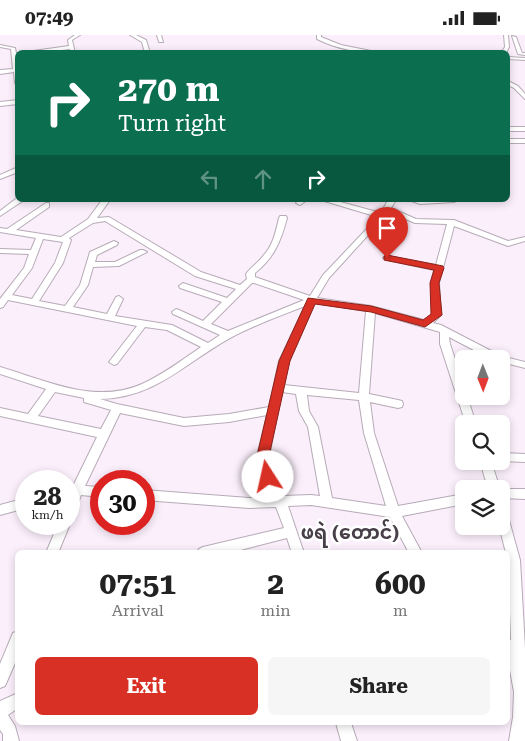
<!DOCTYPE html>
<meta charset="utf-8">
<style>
body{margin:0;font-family:"Roboto Serif","Noto Sans Myanmar",serif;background:#f6f6f6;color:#222;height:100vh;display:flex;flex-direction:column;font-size:19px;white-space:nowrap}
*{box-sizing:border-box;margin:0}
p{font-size:16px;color:#767676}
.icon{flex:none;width:28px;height:28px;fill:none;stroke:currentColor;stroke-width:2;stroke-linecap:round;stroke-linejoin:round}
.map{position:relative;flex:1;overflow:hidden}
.details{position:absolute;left:15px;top:515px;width:495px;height:175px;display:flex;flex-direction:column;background:#fff;border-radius:8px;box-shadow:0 2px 8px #0003}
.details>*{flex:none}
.hud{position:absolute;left:15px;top:15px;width:495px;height:152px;border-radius:8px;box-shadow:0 2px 8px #0003;background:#0b6e4f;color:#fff;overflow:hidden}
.needle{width:32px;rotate:179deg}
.fabs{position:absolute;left:455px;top:315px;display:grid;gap:10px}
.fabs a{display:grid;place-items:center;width:55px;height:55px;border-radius:8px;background:#fff;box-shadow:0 2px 8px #0003;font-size:25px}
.speed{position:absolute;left:15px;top:435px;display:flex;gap:10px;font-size:25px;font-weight:700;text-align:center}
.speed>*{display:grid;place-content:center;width:65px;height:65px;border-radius:50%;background:#fff;box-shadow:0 2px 8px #0003;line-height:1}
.speed small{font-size:12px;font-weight:400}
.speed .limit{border:8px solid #d22;background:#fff;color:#111}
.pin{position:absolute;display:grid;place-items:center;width:42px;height:42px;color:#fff;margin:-51px -21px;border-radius:50% 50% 50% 0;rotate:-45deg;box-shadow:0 0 5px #0007}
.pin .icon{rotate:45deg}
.me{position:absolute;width:55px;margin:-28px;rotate:350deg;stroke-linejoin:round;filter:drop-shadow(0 0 4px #0008)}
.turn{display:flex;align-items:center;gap:18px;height:105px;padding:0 20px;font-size:22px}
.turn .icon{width:65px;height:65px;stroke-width:2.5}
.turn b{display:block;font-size:35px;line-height:42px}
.lanes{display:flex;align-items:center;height:48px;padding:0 20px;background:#0003;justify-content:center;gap:25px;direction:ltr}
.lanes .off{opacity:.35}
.eta{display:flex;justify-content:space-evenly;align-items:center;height:85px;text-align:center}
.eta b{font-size:30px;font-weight:700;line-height:35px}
.primary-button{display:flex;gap:10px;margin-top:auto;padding:10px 20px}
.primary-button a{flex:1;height:58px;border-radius:8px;background:#d93025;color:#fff;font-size:20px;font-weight:700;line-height:58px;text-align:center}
.primary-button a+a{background:#f6f6f6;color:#222}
.status{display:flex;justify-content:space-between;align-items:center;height:35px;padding:0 25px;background:#fff;direction:ltr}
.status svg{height:14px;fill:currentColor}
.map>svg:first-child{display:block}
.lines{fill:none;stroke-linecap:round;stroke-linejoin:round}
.minor-casing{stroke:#b6abb6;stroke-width:2}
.minor{fill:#fff;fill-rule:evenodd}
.route{fill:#d93025;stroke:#8d1f18}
.labels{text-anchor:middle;stroke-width:5;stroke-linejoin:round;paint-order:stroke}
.near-quarter-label{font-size:19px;font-weight:bold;fill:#483f49;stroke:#fff}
</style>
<div class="status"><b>07:49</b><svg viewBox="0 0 49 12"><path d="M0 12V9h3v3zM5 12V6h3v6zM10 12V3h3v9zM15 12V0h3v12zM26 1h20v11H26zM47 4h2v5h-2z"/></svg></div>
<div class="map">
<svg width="525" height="706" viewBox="0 0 525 706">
<rect width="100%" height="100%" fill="#fbeffb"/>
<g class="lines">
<defs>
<path id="minor" d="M75 0H80L72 5 75 18H70V14L37 18H19L69 11 68 5Z
M130 0H136L146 5 150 18H145L142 7Z
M157 0H161L163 7H159Z
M317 0H321V2L341 10 381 18C360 18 337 14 317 4Z
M504 0H508L509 12 506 18H501L505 12Z
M512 1 516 2 522 18H525V20L518 19Z
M0 10 15 13 18 27V49L15 48 14 37 0 39V35L13 34 11 14 0 12Z
M103 16 105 18H95Z
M508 22 525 23V25L508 24Z
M508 46 518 51 525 59V64L514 53 508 50Z
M18 65V69L0 71V67Z
M508 92H525V96H508Z
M508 104H525V108H508Z
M18 132V137L0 144V140Z
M17 163 18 165H24L0 181V176Z
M102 165H110L97 183 109 182 201 237 240 250 247 244 246 239C251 232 258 228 263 221 273 211 276 196 279 183L280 181H286L287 183C281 206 274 223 255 238V242L310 261 323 240 378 182 321 165H333L381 178 388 165H396L391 173 416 184 454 185 508 206 525 202V206L508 211 454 191 439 248 441 280 433 288 441 290 501 321 525 327V333L501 327V324H491L449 302 450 309 464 351V361H467L476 389H466L440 309V297L375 278 369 359 398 365 402 366 403 369 402 372 398 373 370 367 374 398 398 471 464 459V469L402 481 422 518H409L390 482 311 470 288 471 304 518H292L287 503 229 518H197L199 514 203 512 284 493 276 472 249 473 144 465V455L249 463 272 462 262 442 257 421 267 380 229 387 184 391 120 378 85 451 101 452V462L81 460 73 481 69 482V452L73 451 97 402 0 381V373L28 379 46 354 0 339V332C45 345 95 370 142 349 164 339 182 325 201 312L167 295 145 292 117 329 114 330 109 327 137 291 8 265 3 272 0 273V264L24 233 29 219 0 218V214L31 215 36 203 0 197V193L7 194 46 168H49V172L16 195 61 202 88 184ZM389 177 415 188 447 189 436 230 387 221 383 223 387 225 434 235 431 248 433 279 424 285 371 271 317 263 329 243ZM105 186 195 241 236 254 227 263 183 248 179 251 180 253 222 267 203 286 179 275 176 274 172 277 173 279 220 300 208 308 172 290 115 281 123 264 119 261 116 262 107 279 73 272 88 250 93 232 119 231 147 217 143 215H140L115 227H95L97 220 117 210 118 208 114 206 90 217 80 250 65 271 39 266 63 228 71 205 69 203 93 188ZM43 204 63 207 55 228 32 264 12 260 32 233ZM252 248H254L304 265 228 296 211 289ZM315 268 366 276 359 358 284 350 289 326ZM305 271 279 326 269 372 229 379 184 383 117 369 100 364C156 363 186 327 230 303 254 290 280 281 305 271ZM55 357 84 363V367L111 375 101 394 38 381ZM282 357 296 359 299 376 308 392 320 461 311 460 283 461 274 442 269 421ZM307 360 359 365 364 398 386 471 332 463 318 392 309 376Z
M299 165H307L300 170 296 168Z
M409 165H458L454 167 420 169Z
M501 418 525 419V427L500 426Z
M480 426H491L500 454H525V464L501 463V454H488Z
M26 463V473L0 480V470Z
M501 473 505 474 507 478 520 525 525 613V706H509L513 682 514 657 508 624V604L511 605 508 518H506L499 491H501Z
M69 486 70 489 58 518H46L58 489H69Z
M18 596V621L5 651 0 653V629L13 598Z
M18 658V673L8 680 15 691 19 706H3V699L0 695V666Z
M336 688H351L357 706H341Z"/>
</defs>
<!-- minor casing -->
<use href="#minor" class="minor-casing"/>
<!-- minor -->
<use href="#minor" class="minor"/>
</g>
<!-- route -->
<path class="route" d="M387 220 443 231 444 233 439 248 442 280 425 292 371 277 315 269 290 326 269 421 274 442 272 446 268 447 263 446 257 421 279 326 308 263 371 271 423 285 431 279 430 248 434 235 384 225V221Z"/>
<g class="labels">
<!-- near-quarter labels -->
<g class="near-quarter-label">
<text x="350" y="504">ဖရဲ (တောင်)</text>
</g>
</g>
</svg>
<div class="fabs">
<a><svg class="needle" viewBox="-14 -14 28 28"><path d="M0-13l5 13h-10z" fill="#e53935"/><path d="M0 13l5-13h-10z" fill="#767676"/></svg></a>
<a><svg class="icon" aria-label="search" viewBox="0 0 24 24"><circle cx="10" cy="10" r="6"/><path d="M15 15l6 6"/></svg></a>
<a><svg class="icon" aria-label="layers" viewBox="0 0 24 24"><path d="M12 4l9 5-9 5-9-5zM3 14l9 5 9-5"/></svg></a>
</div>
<div class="speed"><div>28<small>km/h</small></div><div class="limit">30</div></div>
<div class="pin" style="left:387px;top:223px;background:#d93025"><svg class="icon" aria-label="arrive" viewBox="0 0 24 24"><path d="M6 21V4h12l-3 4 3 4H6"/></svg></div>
<svg class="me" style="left:268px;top:442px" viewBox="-20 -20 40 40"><circle r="19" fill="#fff"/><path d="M0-13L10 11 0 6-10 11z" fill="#d93025"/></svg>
<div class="hud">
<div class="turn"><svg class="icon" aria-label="right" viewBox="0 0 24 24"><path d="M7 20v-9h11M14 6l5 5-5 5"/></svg><div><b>270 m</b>Turn right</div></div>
<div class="lanes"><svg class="icon off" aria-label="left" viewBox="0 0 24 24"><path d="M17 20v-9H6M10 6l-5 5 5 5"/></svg><svg class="icon off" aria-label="ahead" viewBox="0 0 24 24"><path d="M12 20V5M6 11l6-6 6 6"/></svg><svg class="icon" aria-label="right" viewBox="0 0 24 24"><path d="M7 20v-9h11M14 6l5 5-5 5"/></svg></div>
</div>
<section class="details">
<div class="eta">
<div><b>07:51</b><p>Arrival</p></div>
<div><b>2</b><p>min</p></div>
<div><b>600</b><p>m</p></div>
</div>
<div class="primary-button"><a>Exit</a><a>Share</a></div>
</section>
</div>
